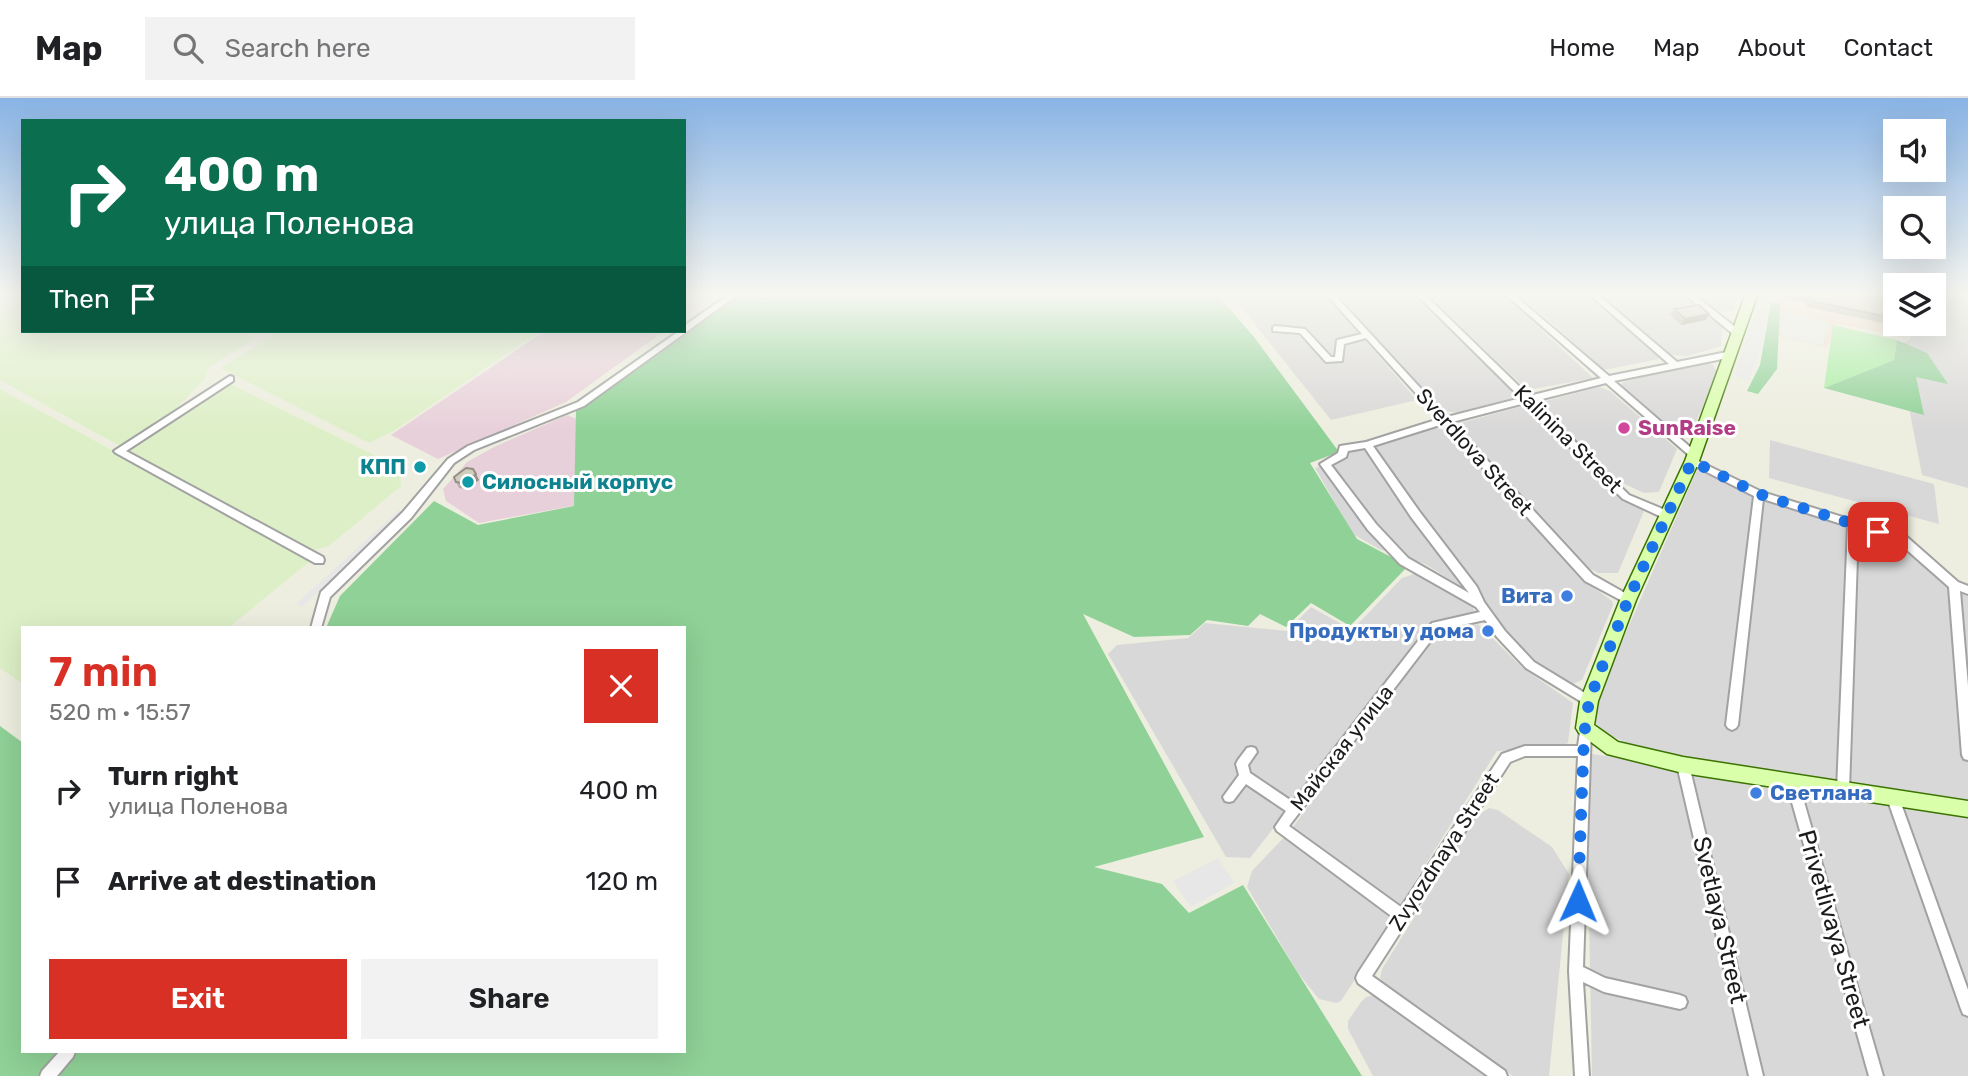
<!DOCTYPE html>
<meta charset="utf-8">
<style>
body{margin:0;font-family:Rubik,sans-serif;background:#f2f2f2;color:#202124;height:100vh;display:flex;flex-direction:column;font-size:26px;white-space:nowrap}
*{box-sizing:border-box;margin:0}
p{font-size:23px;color:#757577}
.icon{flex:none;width:38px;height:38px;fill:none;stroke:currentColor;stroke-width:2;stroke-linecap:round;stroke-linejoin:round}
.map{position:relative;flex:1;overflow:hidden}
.panel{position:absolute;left:21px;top:528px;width:665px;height:427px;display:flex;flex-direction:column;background:#fff;border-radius:0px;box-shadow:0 7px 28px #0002}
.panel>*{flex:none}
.hud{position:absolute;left:21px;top:21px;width:665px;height:214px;border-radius:0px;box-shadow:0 7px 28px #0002;background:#0b6e4f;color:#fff;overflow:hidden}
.tools{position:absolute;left:1883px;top:21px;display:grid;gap:14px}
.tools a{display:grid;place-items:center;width:63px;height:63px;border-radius:0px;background:#fff;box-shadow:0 7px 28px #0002;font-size:35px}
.pin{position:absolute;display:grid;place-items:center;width:60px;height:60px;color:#fff;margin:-30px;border-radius:14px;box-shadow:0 4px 10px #0006}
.me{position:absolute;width:77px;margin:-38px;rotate:1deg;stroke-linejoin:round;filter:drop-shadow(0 0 5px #0008)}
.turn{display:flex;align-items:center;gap:24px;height:147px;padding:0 28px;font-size:32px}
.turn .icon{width:91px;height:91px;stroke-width:2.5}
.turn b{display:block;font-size:49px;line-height:60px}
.then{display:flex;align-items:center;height:66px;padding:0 28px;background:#0003;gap:14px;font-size:26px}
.round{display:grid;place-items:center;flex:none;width:74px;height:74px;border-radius:0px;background:#f2f2f2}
.overview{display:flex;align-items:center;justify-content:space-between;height:119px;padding:0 28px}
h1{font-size:42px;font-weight:600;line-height:52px;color:#d93025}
.action{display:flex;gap:14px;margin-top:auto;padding:14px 28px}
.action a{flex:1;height:80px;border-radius:0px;background:#d93025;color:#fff;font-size:28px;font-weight:600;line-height:80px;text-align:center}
.action a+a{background:#f2f2f2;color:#202124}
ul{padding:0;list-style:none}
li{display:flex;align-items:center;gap:21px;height:91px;padding:0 28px}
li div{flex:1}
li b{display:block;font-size:26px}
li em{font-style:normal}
header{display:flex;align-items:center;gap:42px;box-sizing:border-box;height:98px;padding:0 35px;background:#fff;border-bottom:2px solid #e0e0e0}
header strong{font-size:33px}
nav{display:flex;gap:38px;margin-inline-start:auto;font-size:24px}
.search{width:490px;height:63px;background:#f2f2f2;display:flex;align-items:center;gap:18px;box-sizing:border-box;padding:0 24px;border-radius:0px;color:#757577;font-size:26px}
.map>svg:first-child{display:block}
.residential{fill:#d9d8d8}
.commercial{fill:#f1dccb}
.industrial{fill:#e8d0da}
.farmland{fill:#ddefc7}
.grass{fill:#a6ee9f}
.forest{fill:#8fd196}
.parking{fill:#e7e7e7}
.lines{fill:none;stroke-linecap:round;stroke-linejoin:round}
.street-casing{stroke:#a2a2a2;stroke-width:4}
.secondary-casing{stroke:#3a7300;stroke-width:3}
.street{fill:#fff;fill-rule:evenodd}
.secondary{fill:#daffab;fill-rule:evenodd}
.wall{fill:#b4b0a2}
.shaded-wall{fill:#929084}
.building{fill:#d1cdbc;stroke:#929084;stroke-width:2}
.route{stroke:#1a73e8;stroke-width:12;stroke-dasharray:0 21.6}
.hotel-dot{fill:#d1479c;stroke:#fff;stroke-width:2.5}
.culture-dot{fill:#0f9aa8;stroke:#fff;stroke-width:2.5}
.shop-dot{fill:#3f7fe0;stroke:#fff;stroke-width:2.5}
.labels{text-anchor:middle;stroke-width:6;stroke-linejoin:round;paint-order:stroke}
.hotel-label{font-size:21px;font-weight:bold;fill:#b23c85;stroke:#fff;text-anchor:start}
.street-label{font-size:21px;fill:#1b1b1b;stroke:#fff}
.culture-label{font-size:21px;font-weight:bold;fill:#0d838f;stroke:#fff;text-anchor:end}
.shop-label{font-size:21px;font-weight:bold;fill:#366cbe;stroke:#fff;text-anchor:end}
.near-street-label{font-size:24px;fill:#1b1b1b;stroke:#fff}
</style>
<header>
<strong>Map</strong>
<div class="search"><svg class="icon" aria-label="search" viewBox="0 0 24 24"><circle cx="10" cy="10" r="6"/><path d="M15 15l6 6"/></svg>Search here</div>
<nav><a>Home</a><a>Map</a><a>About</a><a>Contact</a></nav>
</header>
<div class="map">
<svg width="1968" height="978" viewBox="0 0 1968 978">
<rect width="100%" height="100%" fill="#edeedf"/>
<!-- residential -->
<path class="residential" d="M1230 195H1324L1417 302 1331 322Z
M1334 195H1412L1513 293 1515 299 1457 315 1442 312Z
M1426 195H1502L1593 280 1527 292Z
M1518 195H1587L1657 256 1659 261 1604 272Z
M1597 195H1682L1722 228 1721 248 1688 258 1671 257Z
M1691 195H1738L1733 212 1722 214 1709 209Z
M1934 195H1968V390L1922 377 1897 248 1911 241 1908 226H1934Z
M1702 264 1713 267 1718 275 1690 337 1673 335 1620 289 1623 284Z
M1599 289 1610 293 1677 351 1659 394 1644 395 1614 381 1540 307 1542 304Z
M1523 308 1531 310 1615 396 1644 413 1618 475H1598L1587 469 1458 329 1460 325Z
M1435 330 1450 333 1577 477 1612 503 1613 507 1582 582 1573 586 1529 559 1511 540 1491 510 1472 495 1425 466 1379 451 1353 436 1315 370 1347 360 1348 352 1352 350Z
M1770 342 1934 386 1939 426 1769 380Z
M1697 372 1768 401 1897 442 1946 488 1968 497V707L1638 650 1603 634 1595 624 1600 594Z
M1414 476 1440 488 1473 509 1475 515 1434 525 1250 760 1226 759 1108 556 1117 547 1188 540 1205 525 1287 533 1311 509 1352 532 1402 480Z
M1478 526 1523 570 1573 605 1568 645 1556 651 1497 653 1397 812 1290 733 1435 536Z
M1586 655 1968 715V978H1592Z
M1489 710 1498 712 1552 749 1569 776 1549 978H1513L1385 889 1380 880 1382 871 1478 717Z
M1287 736 1395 819 1341 903 1336 905 1319 901 1298 875 1247 789 1252 773Z
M1375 897 1382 901 1487 978H1373L1348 931V923L1361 904 1366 899Z"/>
<!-- commercial -->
<path class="commercial" d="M1776 195H1895V226H1904L1907 239 1836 226 1827 250 1774 237Z"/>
<!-- industrial -->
<path class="industrial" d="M545 233H664L566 304 438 361 391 337Z
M567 317 579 322 578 407 479 425 446 403 443 391 467 364 494 349Z"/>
<!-- farmland -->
<path class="farmland" d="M0 195H23V233H239L253 241 208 270 204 281 172 315 120 348 0 282Z
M282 233H540L395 332 369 345 220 270Z
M230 286 400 370 401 388 329 448 310 453 124 353Z
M0 291 302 456 309 464 228 530H23V586L0 570Z"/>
<!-- grass -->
<path class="grass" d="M1833 227 1897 242 1894 262 1824 290Z"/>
<!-- forest -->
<path class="forest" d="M740 195H1216L1254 239 1339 354 1310 365 1357 441 1408 468 1350 528 1311 505 1286 529 1260 516 1248 528 1207 522 1190 537 1134 539 1083 516 1204 739 1094 769 1162 786 1189 815 1243 787 1362 978H0V628L23 645V954H684V530H326L340 498 434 403 478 427 574 408 576 312Z
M1771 204 1780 206 1777 271 1758 296 1747 293 1760 267Z
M1897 242 1927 255 1948 286 1916 279 1924 317 1824 290 1894 262Z"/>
<!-- parking -->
<path class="parking" d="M1756 210 1768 212 1760 255 1748 283 1735 277Z
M1782 212 1828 224 1823 248 1781 238Z
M399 412 405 414 302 509 296 506Z
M1218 760 1234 785 1191 809 1173 783Z"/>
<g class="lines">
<defs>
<path id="street" d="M731 195H740L584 308 474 352 454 365 411 420 330 499 321 530H311L321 494 403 414 448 361 468 348 578 304 679 233H684V228Z
M1325 195H1333L1447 319 1521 300 1415 195H1423L1529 298 1601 280 1504 195H1512L1609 278 1669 266 1588 195H1596L1677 264 1727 254 1731 257 1727 260 1614 283 1697 355 1699 357 1697 359H1691L1606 285 1534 303 1629 397 1670 414 1671 417 1670 420 1666 421 1623 401 1525 305 1452 324 1593 477 1632 499 1633 502 1632 505 1628 506 1585 483 1443 326 1373 348 1419 413 1477 489 1484 504 1505 533 1534 564 1593 600 1595 603 1593 606 1589 608 1585 606 1526 570 1497 539 1485 522 1439 532 1289 728 1401 809 1502 656 1525 648H1578L1581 627 1585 625 1589 627 1591 630 1583 869 1605 880 1680 897 1685 899 1687 904 1685 909 1680 911 1604 894 1583 884 1589 978H1575L1569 873 1578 658H1525L1510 664 1372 878 1505 973 1507 978H1488L1358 885 1356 880 1358 875 1394 820 1277 733 1275 729 1286 713 1246 686 1233 703 1229 704 1225 703 1223 699 1239 677 1236 666 1238 662 1247 650 1251 649 1255 650 1257 654 1248 667 1250 675 1293 704 1432 525 1480 514 1476 509 1400 466 1368 432 1320 366 1338 355 1340 348 1366 344 1439 321 1366 240 1344 246 1342 263 1326 264 1300 235 1273 233V229L1276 228 1305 231 1331 259H1335L1337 242 1362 236ZM1365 350 1411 419 1469 495 1408 460 1376 426 1331 367 1346 359 1348 353Z
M1683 195H1692L1739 232V236H1733Z
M230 278 233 279V283L126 353 323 459 324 462 323 465H315L116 355 114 353Z
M1692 360 1762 394 1907 439 1958 484 1968 488V496L1960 493 1968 588V662L1964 661 1962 657 1949 489 1899 445 1858 431 1849 692 1847 696 1843 697 1839 696 1837 692 1848 428 1763 401 1738 627 1736 630 1732 632 1728 630 1726 627 1754 398 1689 365 1687 363 1689 361Z
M1683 662 1687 663 1689 667 1763 978H1749L1677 667 1679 663Z
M1792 678 1796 679 1798 683 1883 978H1869L1786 683 1788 679Z
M1893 695 1897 696 1899 700 1968 892V918L1963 916 1961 911 1887 700 1889 696Z
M59 954H75L73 959 57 978H40L42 973Z"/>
<path id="secondary" d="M1746 195H1758L1699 363 1636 502 1598 603 1594 627 1618 644 1683 659 1968 703V719L1683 675 1607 656 1579 635 1576 630 1580 603 1620 502 1685 363Z"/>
</defs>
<!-- street casing -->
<use href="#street" class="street-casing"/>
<!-- secondary casing -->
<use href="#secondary" class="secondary-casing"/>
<!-- street -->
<use href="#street" class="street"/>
<!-- secondary -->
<use href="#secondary" class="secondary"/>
</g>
<!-- wall -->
<path class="wall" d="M1784 195H1887L1888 219 1883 225 1807 209V205L1783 200Z
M1674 211 1706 222 1681 227 1670 217Z
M454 379 479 382 467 391 459 390Z"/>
<!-- shaded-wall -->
<path class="shaded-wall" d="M1709 216 1706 222 1681 227 1685 221Z
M476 376 479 382 467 391 464 385Z"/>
<!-- building -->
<path class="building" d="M1791 195H1887L1888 219 1811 203V200Z
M1699 207 1709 216 1685 221 1674 211Z
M466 370 473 371 476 376 464 385 456 384 454 379Z"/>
<!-- sky -->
<linearGradient id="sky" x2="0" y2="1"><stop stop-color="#89b4e5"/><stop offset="0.59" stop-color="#f7f7f1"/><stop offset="1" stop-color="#f7f7f1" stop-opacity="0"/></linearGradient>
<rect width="1968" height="332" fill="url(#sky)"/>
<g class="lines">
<!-- route -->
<path class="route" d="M1578 803 1584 637 1589 603 1628 502 1692 363 1759 396 1878 434"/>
</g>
<!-- markers -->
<circle class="hotel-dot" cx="1624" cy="330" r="7"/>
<g class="culture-dot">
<circle cx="420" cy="369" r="7"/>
<circle cx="468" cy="384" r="7"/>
</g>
<g class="shop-dot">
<circle cx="1567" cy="498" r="7"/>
<circle cx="1488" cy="533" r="7"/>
<circle cx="1756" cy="695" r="7"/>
</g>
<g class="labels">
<!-- hotel labels -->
<g class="hotel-label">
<text x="1638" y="337">SunRaise</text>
</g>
<!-- street labels -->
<g class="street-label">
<text transform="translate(1568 341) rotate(45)" y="7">Kalinina Street</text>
<text transform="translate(1474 354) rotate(48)" y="7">Sverdlova Street</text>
<text transform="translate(1342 650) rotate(-52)" y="7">Майская улица</text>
<text transform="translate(1444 754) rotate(-57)" y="7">Zvyozdnaya Street</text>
</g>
<!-- culture labels -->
<g class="culture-label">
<text x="406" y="376">КПП</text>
<text x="482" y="391" text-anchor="start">Силосный корпус</text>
</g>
<!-- shop labels -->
<g class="shop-label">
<text x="1553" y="505">Вита</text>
<text x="1474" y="540">Продукты у дома</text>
<text x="1770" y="702" text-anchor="start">Светлана</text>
</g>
<!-- near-street labels -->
<g class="near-street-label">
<text transform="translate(1720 822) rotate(77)" y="8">Svetlaya Street</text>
<text transform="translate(1834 831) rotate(74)" y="8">Privetlivaya Street</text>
</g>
</g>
</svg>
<div class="tools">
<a><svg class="icon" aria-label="sound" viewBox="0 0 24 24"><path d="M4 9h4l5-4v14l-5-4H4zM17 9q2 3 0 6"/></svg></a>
<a><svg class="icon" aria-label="search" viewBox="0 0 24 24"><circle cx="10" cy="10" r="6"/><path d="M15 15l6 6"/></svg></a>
<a><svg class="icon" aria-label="layers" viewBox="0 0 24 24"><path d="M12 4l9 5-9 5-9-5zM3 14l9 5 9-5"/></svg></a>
</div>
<div class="pin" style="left:1878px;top:434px;background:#d93025"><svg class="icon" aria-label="arrive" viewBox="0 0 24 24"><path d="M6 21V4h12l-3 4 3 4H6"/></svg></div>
<svg class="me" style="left:1578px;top:803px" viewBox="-20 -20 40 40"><path d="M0-17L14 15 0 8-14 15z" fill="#1a73e8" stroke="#fff" stroke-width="4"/></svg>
<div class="hud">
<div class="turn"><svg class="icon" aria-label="right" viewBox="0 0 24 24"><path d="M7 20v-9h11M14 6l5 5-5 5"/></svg><div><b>400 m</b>улица Поленова</div></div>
<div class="then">Then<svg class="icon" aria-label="arrive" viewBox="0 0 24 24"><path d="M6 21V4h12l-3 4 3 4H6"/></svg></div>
</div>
<section class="panel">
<div class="overview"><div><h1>7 min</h1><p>520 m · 15:57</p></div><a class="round" style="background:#d93025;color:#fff"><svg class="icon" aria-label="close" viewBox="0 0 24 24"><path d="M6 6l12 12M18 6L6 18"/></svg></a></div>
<ul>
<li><svg class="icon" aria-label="right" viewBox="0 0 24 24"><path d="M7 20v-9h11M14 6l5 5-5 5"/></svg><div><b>Turn right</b><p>улица Поленова</p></div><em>400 m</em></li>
<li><svg class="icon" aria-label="arrive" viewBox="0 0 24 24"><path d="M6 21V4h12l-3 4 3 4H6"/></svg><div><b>Arrive at destination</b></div><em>120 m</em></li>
</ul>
<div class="action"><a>Exit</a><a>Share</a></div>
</section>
</div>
